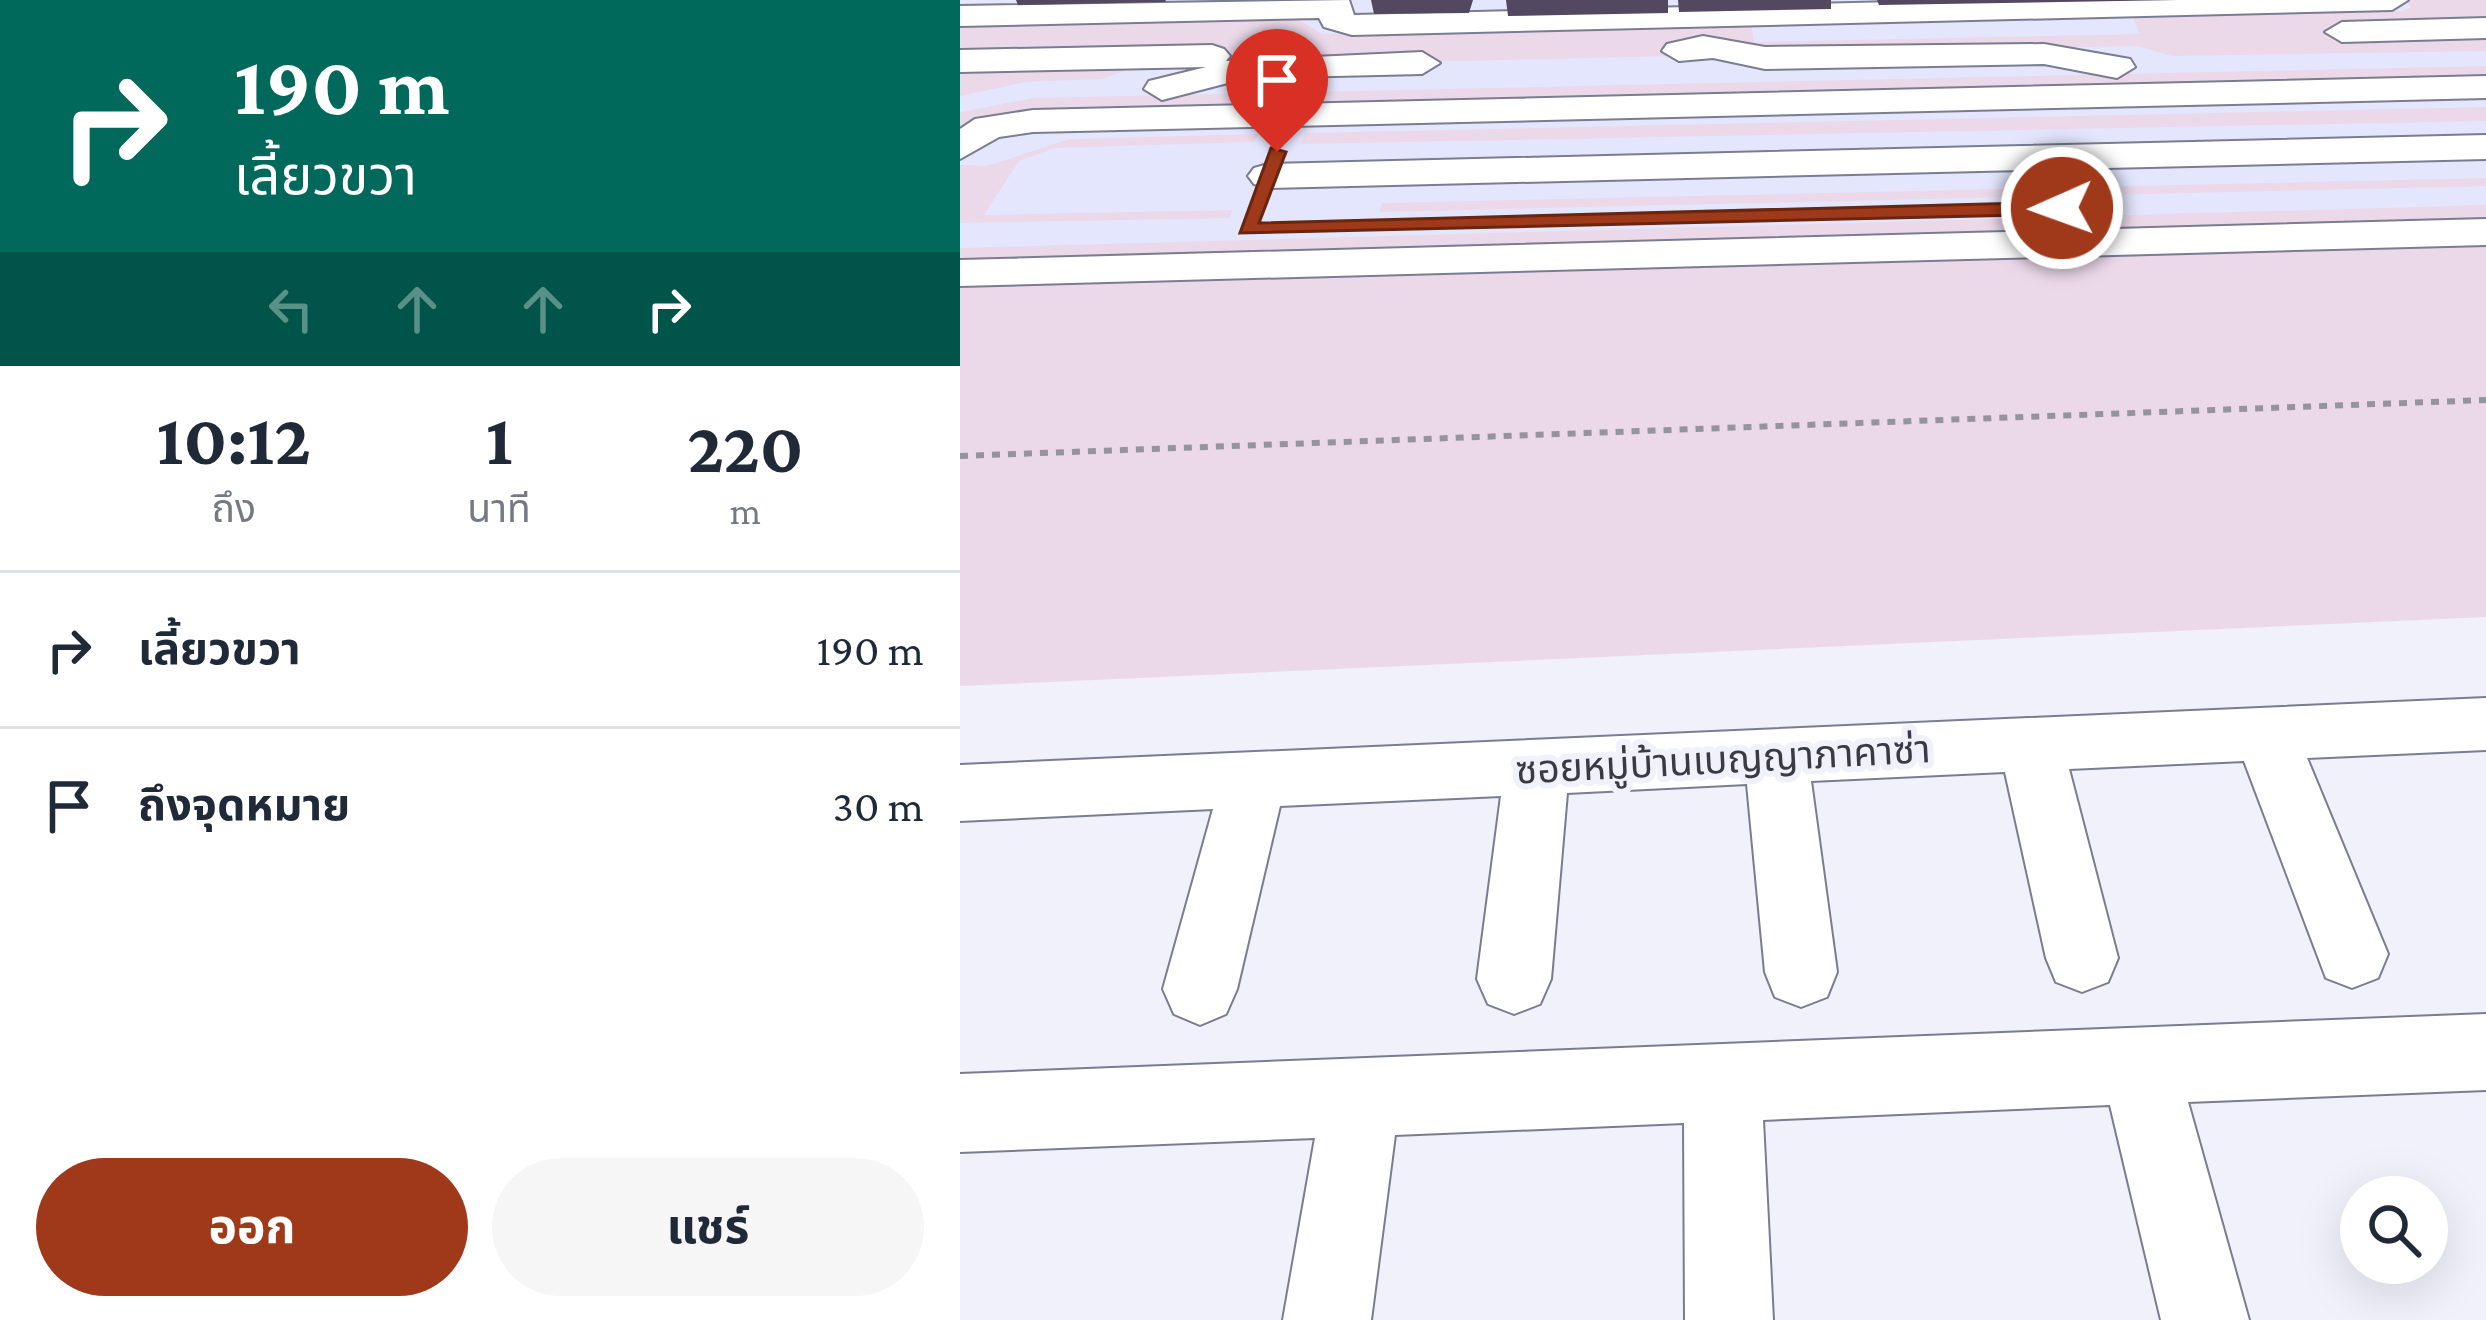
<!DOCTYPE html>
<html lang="th">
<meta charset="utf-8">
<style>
body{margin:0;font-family:"Crimson Pro","Noto Sans Thai",serif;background:#f6f6f7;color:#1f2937;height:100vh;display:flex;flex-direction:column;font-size:45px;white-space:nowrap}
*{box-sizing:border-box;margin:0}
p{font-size:39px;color:#747a83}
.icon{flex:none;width:66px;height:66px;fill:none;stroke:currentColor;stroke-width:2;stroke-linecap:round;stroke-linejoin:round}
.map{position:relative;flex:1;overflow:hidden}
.details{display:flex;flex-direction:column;background:#fff;width:960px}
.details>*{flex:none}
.banner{background:#00695c;color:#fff;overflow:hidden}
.controls{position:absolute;left:1380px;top:1176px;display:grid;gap:24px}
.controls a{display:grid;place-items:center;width:108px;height:108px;border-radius:50%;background:#fff;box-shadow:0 12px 48px #0002;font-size:60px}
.pin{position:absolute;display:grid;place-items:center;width:102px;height:102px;color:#fff;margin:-123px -51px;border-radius:50% 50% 50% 0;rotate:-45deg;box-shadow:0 0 12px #0007}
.pin .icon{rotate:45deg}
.me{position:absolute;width:132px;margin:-66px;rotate:268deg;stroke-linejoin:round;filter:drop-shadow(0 0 9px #0008)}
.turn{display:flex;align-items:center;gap:42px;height:252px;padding:0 36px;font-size:54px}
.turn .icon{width:156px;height:156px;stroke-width:2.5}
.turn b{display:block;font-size:84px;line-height:102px}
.lanes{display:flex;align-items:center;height:114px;padding:0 36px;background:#0003;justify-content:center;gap:60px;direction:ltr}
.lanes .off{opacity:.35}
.eta{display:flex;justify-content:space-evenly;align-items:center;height:204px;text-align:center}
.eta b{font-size:72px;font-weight:700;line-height:84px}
.button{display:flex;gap:24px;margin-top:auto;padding:24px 36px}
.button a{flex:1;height:138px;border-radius:72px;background:#a03919;color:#fff;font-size:48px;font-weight:700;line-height:138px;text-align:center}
.button a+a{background:#f6f6f7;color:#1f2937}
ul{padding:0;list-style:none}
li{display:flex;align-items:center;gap:36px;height:156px;padding:0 36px;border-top:3px solid #e0e1e3}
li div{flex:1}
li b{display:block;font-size:45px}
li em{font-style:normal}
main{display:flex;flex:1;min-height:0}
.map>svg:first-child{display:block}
.built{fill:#e4e6fe}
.green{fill:#ebd9ea}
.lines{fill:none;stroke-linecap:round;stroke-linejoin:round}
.minor-casing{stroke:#7a7c90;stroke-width:4}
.path{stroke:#93949d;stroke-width:6;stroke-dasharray:8 8;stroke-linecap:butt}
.minor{fill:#fff;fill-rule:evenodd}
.wall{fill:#52485f}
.route{fill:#a03919;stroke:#682510;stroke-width:3}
.labels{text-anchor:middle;stroke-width:12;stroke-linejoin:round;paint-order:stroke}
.street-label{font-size:39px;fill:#393a43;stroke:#f0f1fb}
</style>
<main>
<section class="details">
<div class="banner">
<div class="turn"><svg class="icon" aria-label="right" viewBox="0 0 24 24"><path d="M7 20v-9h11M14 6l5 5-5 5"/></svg><div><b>190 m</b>เลี้ยวขวา</div></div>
<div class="lanes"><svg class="icon off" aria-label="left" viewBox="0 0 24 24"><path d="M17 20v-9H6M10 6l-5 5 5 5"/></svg><svg class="icon off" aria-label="ahead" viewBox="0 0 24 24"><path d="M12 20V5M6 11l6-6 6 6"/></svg><svg class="icon off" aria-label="ahead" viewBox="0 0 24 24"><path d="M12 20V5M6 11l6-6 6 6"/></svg><svg class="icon" aria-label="right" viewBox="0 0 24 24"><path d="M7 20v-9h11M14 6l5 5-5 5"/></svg></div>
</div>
<div class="eta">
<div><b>10:12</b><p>ถึง</p></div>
<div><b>1</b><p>นาที</p></div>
<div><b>220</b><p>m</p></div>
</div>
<ul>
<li><svg class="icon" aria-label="right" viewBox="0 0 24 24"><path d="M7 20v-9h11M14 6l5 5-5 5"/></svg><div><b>เลี้ยวขวา</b></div><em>190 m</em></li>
<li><svg class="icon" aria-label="arrive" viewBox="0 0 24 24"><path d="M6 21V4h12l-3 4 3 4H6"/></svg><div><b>ถึงจุดหมาย</b></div><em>30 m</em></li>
</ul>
<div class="button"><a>ออก</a><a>แชร์</a></div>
</section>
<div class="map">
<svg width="1526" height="1320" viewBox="0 0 1526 1320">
<rect width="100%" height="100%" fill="#f0f1fb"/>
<!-- built -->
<path class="built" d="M0 0H1526V262L0 303Z"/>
<!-- green -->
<path class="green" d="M1445 0H1526V51L1212 56 1177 46 172 68 142 79 66 82 0 96V26L338 19 362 34 791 22 794 42 1180 34 1172 16 1443 11 1451 7Z
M1526 66V81L0 130V112L73 98Z
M1526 107V121L341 144 345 133Z
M299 134 294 142 94 148 59 161 24 215 273 210 269 218 0 223V165L27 166 110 139Z
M1526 178V186L419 212 422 203Z
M1526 205V617L0 686V248Z"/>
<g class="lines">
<defs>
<path id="minor" d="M389 0 394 15 1019 0H1448L1432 10 392 35 364 27 359 18 0 26V6Z
M1526 18V38L1382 42 1365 32 1382 22Z
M743 36 805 47 1084 44 1170 59 1175 67 1157 78 1084 64 805 69 753 58 719 61 702 51 707 44Z
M252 45 264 49 270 56 266 61 462 52 480 63 462 74 287 78 202 100 184 89 189 81 246 67 0 72V50Z
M1526 76V98L73 132 39 137 0 159V129L15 119 73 110Z
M1526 135V159L308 188 294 184 288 176 294 168 308 164Z
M1526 219V245L0 286V260Z
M1526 698V750L1347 758 1428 954 1418 978 1392 988 1366 978 1284 761 1109 769 1158 958 1148 982 1122 992 1096 982 1086 958 1045 772 851 781 877 972 867 997 841 1007 815 997 805 972 787 784 607 793 591 979 580 1004 554 1014 528 1004 517 979 541 796 320 806 277 989 266 1014 240 1025 214 1014 203 989 253 809 0 821V765Z
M1526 1014V1090L1228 1102 1289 1320H1201L1150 1105 803 1120 813 1320H725L724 1123 435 1135 411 1320H323L355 1138 0 1152V1074Z"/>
</defs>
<!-- minor casing -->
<use href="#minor" class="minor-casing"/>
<!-- path -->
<path class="path" d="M0 456 1526 400"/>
<!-- minor -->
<use href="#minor" class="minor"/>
</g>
<!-- wall -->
<path class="wall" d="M56 0H206L205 2 58 5Z
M411 0H513L509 13 414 14Z
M546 0H708V13L548 16Z
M718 0H871V9L719 12Z
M917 0H1218L919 5Z"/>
<!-- route -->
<path class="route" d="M311 148 326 152 299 223 1102 202 1111 208 1102 214 280 233Z"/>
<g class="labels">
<!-- street labels -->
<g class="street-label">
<text transform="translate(763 759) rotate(-3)" y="14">ซอยหมู่บ้านเบญญาภาคาซ่า</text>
</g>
</g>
</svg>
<div class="controls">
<a><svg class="icon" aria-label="search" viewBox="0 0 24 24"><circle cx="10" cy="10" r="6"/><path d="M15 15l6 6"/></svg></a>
</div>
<div class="pin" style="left:317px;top:152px;background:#d93025"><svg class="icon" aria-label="arrive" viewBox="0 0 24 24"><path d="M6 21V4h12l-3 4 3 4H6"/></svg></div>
<svg class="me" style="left:1102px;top:208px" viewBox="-20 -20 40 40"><circle r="17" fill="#a03919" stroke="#fff" stroke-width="3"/><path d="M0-11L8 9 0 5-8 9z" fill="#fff"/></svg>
</div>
</main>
